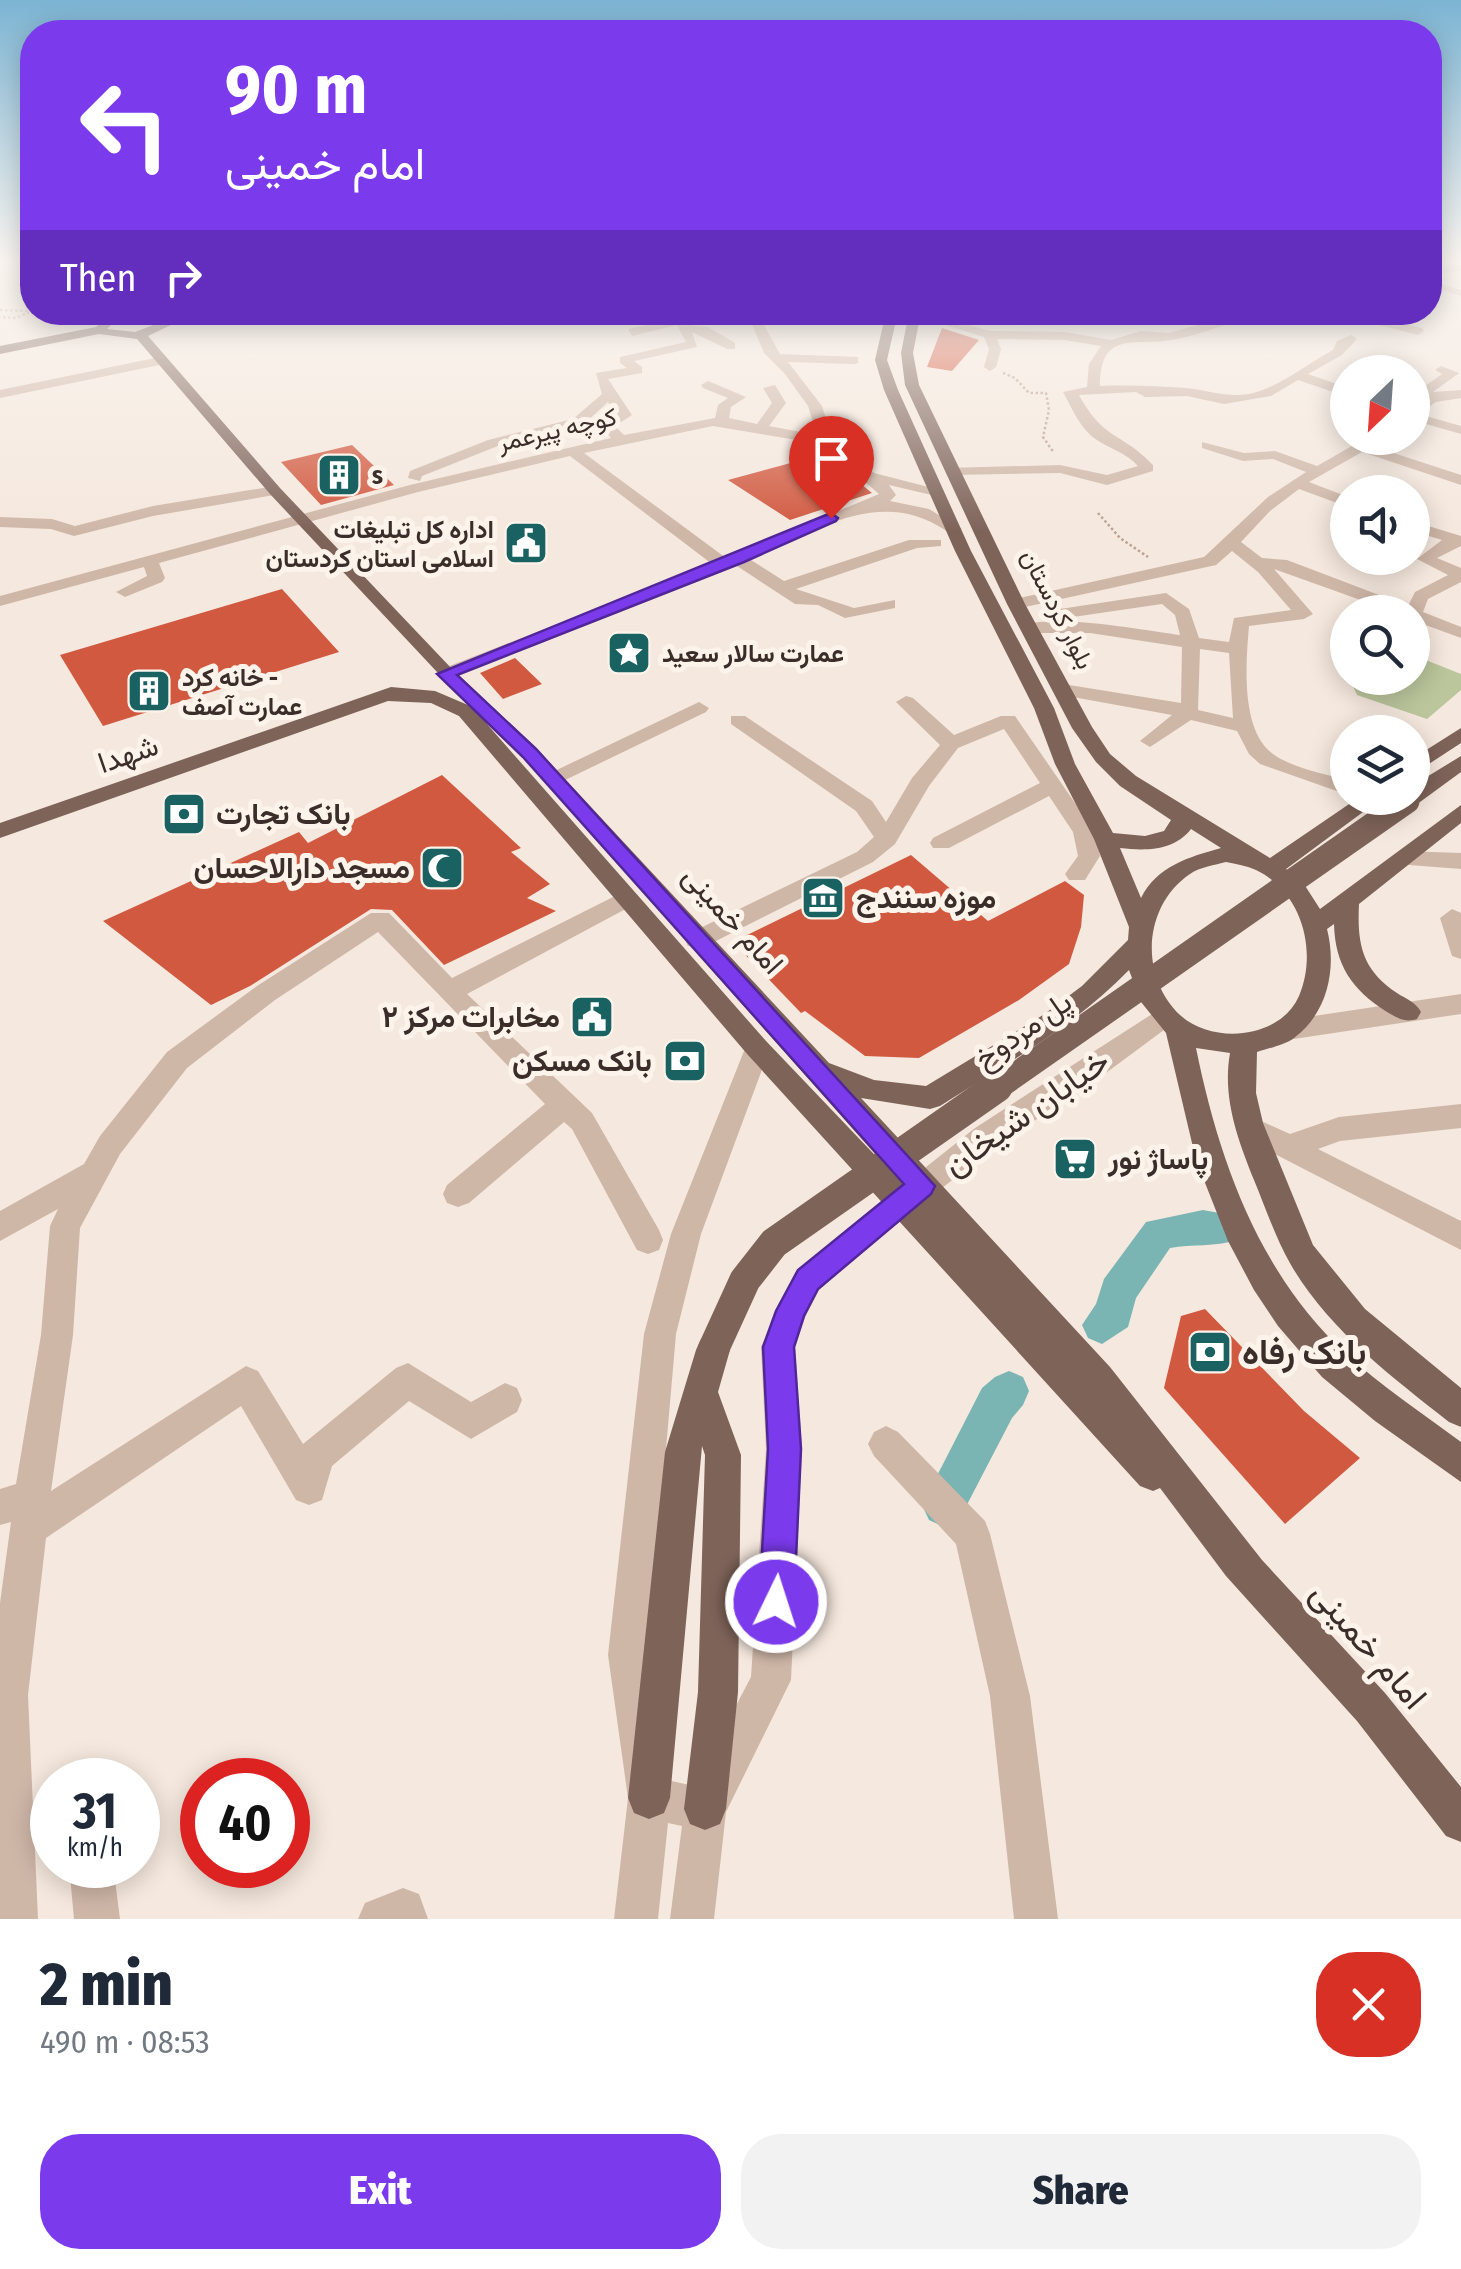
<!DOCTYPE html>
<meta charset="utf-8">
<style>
body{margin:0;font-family:"Fira Sans Condensed",Vazirmatn,sans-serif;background:#f2f2f3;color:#1f2937;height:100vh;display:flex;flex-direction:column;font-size:38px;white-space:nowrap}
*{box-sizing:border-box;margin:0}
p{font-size:32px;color:#747a83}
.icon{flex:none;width:55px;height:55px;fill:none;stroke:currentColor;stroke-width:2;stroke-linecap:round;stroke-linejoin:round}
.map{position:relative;height:1919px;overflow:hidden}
.drawer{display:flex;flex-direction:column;background:#fff;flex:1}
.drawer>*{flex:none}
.hud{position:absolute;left:20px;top:20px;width:1422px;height:305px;border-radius:40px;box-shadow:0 5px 25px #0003;background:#7c3aed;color:#fff;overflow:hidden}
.needle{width:65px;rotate:205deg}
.controls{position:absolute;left:1330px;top:355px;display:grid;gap:20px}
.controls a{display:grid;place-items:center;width:100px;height:100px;border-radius:50%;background:#fff;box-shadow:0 5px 25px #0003;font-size:50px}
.speed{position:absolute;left:30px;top:1758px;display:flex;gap:20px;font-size:50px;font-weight:700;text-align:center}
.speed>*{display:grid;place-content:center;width:130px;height:130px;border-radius:50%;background:#fff;box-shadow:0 5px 25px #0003;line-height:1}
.speed small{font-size:25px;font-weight:400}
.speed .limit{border:15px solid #d22;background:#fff;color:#111}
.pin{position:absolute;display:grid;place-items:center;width:85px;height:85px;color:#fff;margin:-102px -42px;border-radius:50% 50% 50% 0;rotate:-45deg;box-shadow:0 0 10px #0007}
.pin .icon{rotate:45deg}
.me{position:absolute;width:110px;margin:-55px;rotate:4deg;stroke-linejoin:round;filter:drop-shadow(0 0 8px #0008)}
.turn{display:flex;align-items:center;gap:35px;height:210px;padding:0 40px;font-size:45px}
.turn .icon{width:130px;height:130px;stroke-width:2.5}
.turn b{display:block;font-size:70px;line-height:85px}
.then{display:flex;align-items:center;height:95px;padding:0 40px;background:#0003;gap:20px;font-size:38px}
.round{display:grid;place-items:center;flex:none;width:105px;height:105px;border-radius:40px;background:#f2f2f3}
.overview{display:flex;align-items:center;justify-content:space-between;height:170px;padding:0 40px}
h1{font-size:60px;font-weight:800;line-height:75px}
.primary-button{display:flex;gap:20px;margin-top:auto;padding:20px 40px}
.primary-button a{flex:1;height:115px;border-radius:40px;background:#7c3aed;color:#fff;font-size:40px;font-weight:800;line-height:115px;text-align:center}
.primary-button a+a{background:#f2f2f3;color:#1f2937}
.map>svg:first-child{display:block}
.green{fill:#bbc69c}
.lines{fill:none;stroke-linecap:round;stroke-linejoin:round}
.canal{fill:#7ab5b4;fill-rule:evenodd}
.building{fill:#d15940}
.path{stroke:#bba192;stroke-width:2.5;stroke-dasharray:2.5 2.5;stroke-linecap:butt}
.minor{fill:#cfb7a8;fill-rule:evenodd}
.major{fill:#7e6359;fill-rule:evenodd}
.major-bridge-far2{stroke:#7e6359;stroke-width:19}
.major-bridge-far1{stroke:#7e6359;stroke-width:25}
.major-bridge{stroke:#7e6359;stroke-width:31}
.route{fill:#7c3aed;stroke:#51269a;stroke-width:2.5}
.labels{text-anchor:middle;stroke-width:10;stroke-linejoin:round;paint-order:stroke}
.far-street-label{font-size:25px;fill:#3b2d29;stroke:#fcf3eb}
.far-poi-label{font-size:25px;font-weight:bold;fill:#3b2d29;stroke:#fcf3eb;text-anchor:start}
.street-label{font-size:30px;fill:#3b2d29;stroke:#fcf3eb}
.poi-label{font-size:30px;font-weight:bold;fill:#3b2d29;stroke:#fcf3eb;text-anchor:start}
.near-street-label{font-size:35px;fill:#3b2d29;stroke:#fcf3eb}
.near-poi-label{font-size:35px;font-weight:bold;fill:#3b2d29;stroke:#fcf3eb;text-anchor:start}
</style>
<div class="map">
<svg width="1461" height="1919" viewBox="0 0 1461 1919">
<rect width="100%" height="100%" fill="#f5e8de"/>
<!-- green -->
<path class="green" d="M1413 655 1461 674V690L1427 719 1357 695 1349 678H1412Z"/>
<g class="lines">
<!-- canal -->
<path class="canal" d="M1203 1210 1236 1216 1241 1228 1236 1240C1216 1247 1192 1244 1170 1248L1136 1298 1128 1327 1102 1344 1088 1338 1082 1325 1096 1304 1104 1279 1146 1222Z
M1009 1371 1023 1377 1029 1391 1023 1405 1012 1418 959 1520 944 1527 929 1520 922 1505 982 1388 995 1377Z"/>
</g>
<!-- building -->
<path class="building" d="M942 328 979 340 952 371 927 367Z
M352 445 394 485 321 505 281 462Z
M824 454 872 493 790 520 728 480Z
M282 589 339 652 103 726 60 655Z
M515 658 542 684 503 699 480 673Z
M442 775 521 848 511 852 550 884 527 898 556 911 444 965 392 910 371 909 250 986 211 1005 103 921 299 832 308 843Z
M911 855 988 921 1065 881 1084 895 1081 927 1069 964 1019 1000 919 1058 865 1056 805 1011 801 1013 733 942Z
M1205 1309 1304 1411 1360 1458 1285 1524 1164 1388 1181 1316Z"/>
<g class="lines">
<!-- path -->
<path class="path" d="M0 310 32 311 16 318 0 317
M842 323H871
M1003 373 1015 378 1029 393H1046L1049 410 1043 437 1054 453
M1098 513 1120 538 1148 557"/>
<!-- minor -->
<path class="minor" d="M1461 265V271L1430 275V269Z
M1430 281 1461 290V296L1430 287Z
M199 312 188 317 182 314 183 312Z
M536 312H596L566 321Z
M696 312 688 317V325L708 327 735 343V349H727L692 332 697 347 634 361 642 367V373L608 379 632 415 615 426 624 435 715 418 718 405 728 398 703 388 701 385 708 381 746 397 731 407 729 418 757 424 772 403 763 388 775 385 786 403 769 426 817 435 808 406 785 374 764 353 750 320 743 312 759 316 780 354 858 357V363L854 364 788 362 822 406 832 438 874 473 944 491 936 496 889 485 896 495 890 501 929 509 962 529 948 532C881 485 815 531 751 560L784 581 909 540H941V546L917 548 796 589 854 608 895 600V608L845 618 818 605 795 604 737 566 453 678H439V670L712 564 570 456 418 492 159 563 165 578 162 582 125 597 116 592 147 576 144 567 0 606V596L410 485 611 438 599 425 617 414 608 402 583 425 498 446 422 476 420 481 408 478 410 471 488 440 573 419 602 394 596 373 627 368 620 363V357L686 342 677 325 632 336 628 329 675 319 679 312ZM713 426 821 444 879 494 726 558 584 453Z
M789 312H834L829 315Z
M922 312 990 331 1065 332 1111 340 1141 331 1169 333 1226 317 1219 312 1240 316V320C1218 327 1195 336 1172 340 1134 346 1100 330 1100 386 1130 385 1157 386 1186 388 1208 390 1226 398 1249 394 1278 388 1307 364 1333 350L1337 341 1351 335 1357 339 1342 355 1308 374 1348 388V397L1298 380 1271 396 1224 404 1187 396 1145 397 1136 392 1079 395C1104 441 1122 432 1153 465V471L1107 485 1060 473 951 475 946 474V468L1060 465 1107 475 1138 466C1125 452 1112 450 1097 440 1080 429 1072 408 1063 392L1087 387 1089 364 1101 346 1065 340 997 339 1001 349 996 367 990 371 984 367 989 349 984 337 909 314Z
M1356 312 1422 328 1424 331 1418 335 1352 318 1320 322 1314 319Z
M160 357 164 358V364L0 398V390Z
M1377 363 1383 367 1378 372H1364Z
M1441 366 1459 373 1433 392 1461 390V398L1436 402 1419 414 1461 426V434L1412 420V406L1424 398 1418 391 1442 374 1435 370Z
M1366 438H1382L1372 446 1461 475V485L1362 452 1309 482 1348 497V507L1299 489 1270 511 1241 542 1262 558 1287 560 1408 606 1415 592 1448 575 1417 559 1442 540 1412 531V521L1461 536V546L1437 558 1461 568V582L1428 599 1423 612 1461 627V638L1412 620V612H1394L1274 569 1313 614 1304 619 1249 626C1246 662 1240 730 1273 754 1294 769 1324 773 1348 781V795L1260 764 1249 754 1237 731 1191 720 1150 747 1140 741 1172 715 1056 694V686L1063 684 1181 703 1182 647 1090 633H1029L1020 628C1042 611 1149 631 1180 635L1175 615 1162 604 1066 618 1060 617V609L1166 593 1189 609 1199 638 1229 642 1234 618 1291 610 1258 572 1232 551 1216 565 1016 609 1010 608V600L1204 557 1268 497 1306 472 1273 459 1243 461 1202 448V442L1244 453 1275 451 1317 466ZM1200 649 1229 653 1233 718 1198 710Z
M275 486 283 491 280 494 153 516 74 536 51 529 0 527V517L52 519 75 526 153 506Z
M906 696 913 698 954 735 1001 716H1015L1095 832 1100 856 1085 880H1069L1065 874 1078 856 1073 832 1049 796 949 848H933L930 843 933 838 1040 783 1004 729 958 748 929 786 895 844 873 862 706 946H688L685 940 688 934 857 852 874 837 856 811 731 724V716H745L872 801 886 822 912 778 940 745 896 702Z
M699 702 709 708 706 712 559 783 551 785 540 778Z
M1404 851 1461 853V869L1396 864 1393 859 1396 854Z
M627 890 639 898 635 904 467 994 592 1113 659 1230 663 1240 659 1250 648 1254 637 1250 572 1129 564 1122 469 1203 458 1207 447 1203 443 1194 447 1185 545 1104 378 932 275 1000 187 1068 120 1154 80 1228 73 1335 51 1491 246 1366 258 1371 303 1444 396 1368 408 1363 471 1402 505 1383 517 1388 522 1400 517 1412 471 1439 409 1401 332 1466 322 1500 309 1505 296 1500 241 1406 46 1538 28 1695 38 1919H0V1603L11 1522 0 1525V1489L16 1484 41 1335 50 1226 58 1209 0 1241V1211L84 1164 100 1136 167 1052 257 986 371 913H389L452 978Z
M1452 909 1461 913V959L1452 956 1440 918Z
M1461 994V1014L1287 1040 1278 1037 1274 1030 1278 1023 1287 1020Z
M1163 1007 1172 1010 1176 1017 1172 1024 1087 1087 995 1146 859 1254 819 1290 805 1317 795 1347 802 1449 791 1680 726 1812 714 1919H670L682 1826 668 1823 658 1919H614L628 1798 608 1655 644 1334 671 1234 748 1041 757 1037 766 1041 770 1048 701 1234 676 1334 648 1655 667 1780 694 1786 751 1677 766 1449 761 1347 797 1270 975 1128Z
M1461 1104V1128L1340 1141 1318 1149 1461 1221V1250L1240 1136 1236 1128 1240 1120 1250 1116 1290 1134 1339 1117Z
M886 1426 898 1432 985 1521 990 1534 1030 1696 1058 1919H1014L990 1696 956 1544 874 1456 868 1444 874 1432Z
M69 1865H113L120 1919H74Z
M403 1888 419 1894 428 1919H358L365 1903Z"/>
<!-- major -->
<path class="major" d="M134 312 169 315 171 325 148 336 280 488 453 670 537 749 829 1063 874 1080 926 1086 1043 1015 1082 986 1128 940 1129 927 1094 839 1055 764 1034 708 955 551 884 390 875 360 886 312H898L887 360 898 390 971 551 1054 708 1075 764 1113 833 1145 836 1164 831 1171 820 1120 786 1096 762 1072 728 1007 604 905 385 901 353 909 312H921L913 353 919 385 1025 604 1092 727 1110 754 1136 776 1270 858 1358 798H1382L1286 869 1302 881 1320 909 1461 805V823L1359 904C1357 944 1362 970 1397 993 1406 999 1416 1002 1421 1012L1417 1019C1404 1023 1398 1018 1387 1012 1352 990 1335 965 1334 924L1327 929C1337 968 1328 1013 1294 1038 1285 1045 1269 1048 1257 1052L1256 1093 1263 1123 1313 1245 1365 1309 1461 1388V1427L1449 1422C1391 1376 1329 1330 1291 1265 1276 1239 1266 1209 1254 1180 1238 1140 1222 1098 1230 1053L1196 1048C1219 1161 1259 1273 1345 1353 1381 1386 1422 1413 1461 1442V1482L1375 1421 1322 1377 1278 1326 1254 1290 1228 1241 1196 1160 1166 1033 1141 1002 1129 970C1075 1026 1006 1064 940 1106L930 1109 861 1098 1110 1367 1262 1560 1385 1693 1461 1787V1842L1446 1836 1357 1721 1226 1576 1160 1488 1153 1491 1140 1486 748 1055 459 716 431 703 388 701 0 838V823L391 687 435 691 468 705 270 494 137 339 99 334 0 354V346L96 327 105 318ZM146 317 161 322 135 332 107 329 113 323ZM486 723 523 757 891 1172 766 1041ZM1191 829 1221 848C1189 857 1157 866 1141 898L1120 848C1146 851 1174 851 1191 829ZM1226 862C1236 864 1247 866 1256 870 1302 892 1318 951 1299 996 1280 1039 1213 1045 1180 1015 1139 976 1143 906 1190 874 1200 867 1215 865 1226 862Z
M1461 728V743L1412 775V759Z
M1461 756V772L1420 802H1404L1402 798H1412V786Z
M713 1334 725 1339 730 1350 718 1392 741 1455 738 1692 726 1809 720 1824 705 1830 690 1824 684 1809 698 1692 705 1455 702 1446 670 1798 664 1813 649 1819 634 1813 628 1798 665 1452 696 1350 701 1339Z"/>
<!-- major-bridge-far2 -->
<path class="major-bridge-far2" d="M1404 803 1411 798"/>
<!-- major-bridge-far1 -->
<path class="major-bridge-far1" d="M994 1090 1407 801"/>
<!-- major-bridge -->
<path class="major-bridge" d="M713 1350 745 1280 774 1243 997 1087"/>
</g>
<!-- sky -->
<linearGradient id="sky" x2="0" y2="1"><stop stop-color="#7cb4d3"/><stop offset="0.49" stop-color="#faf5f0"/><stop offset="1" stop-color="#faf5f0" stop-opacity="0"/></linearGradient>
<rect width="1461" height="532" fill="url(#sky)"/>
<!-- route -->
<path class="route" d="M831 513 838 518 836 521 744 562 457 675 536 749 935 1186 931 1194 818 1289 804 1316 794 1347 801 1449 794 1602 789 1614 776 1619 764 1614 759 1602 768 1449 763 1347 776 1311 798 1270 904 1184 523 757 437 674Z"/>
<!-- icons -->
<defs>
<symbol id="building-square" viewBox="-11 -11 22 22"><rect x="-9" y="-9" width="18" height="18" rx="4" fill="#1a6161" stroke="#fcf3eb"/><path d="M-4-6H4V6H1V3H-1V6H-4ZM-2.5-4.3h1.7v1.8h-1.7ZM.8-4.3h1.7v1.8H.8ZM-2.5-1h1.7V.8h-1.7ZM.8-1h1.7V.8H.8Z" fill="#fff"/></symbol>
<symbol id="civic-square" viewBox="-11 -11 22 22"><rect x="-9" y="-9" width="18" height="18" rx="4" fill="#1a6161" stroke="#fcf3eb"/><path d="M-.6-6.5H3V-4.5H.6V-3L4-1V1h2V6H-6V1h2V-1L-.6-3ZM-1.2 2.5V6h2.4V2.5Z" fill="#fff"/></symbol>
<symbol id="sight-square" viewBox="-11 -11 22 22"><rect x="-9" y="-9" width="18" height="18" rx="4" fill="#1a6161" stroke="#fcf3eb"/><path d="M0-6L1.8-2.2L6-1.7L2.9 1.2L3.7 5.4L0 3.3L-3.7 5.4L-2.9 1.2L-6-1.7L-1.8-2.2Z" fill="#fff"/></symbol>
<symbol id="bank-square" viewBox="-11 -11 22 22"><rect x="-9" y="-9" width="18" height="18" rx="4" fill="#1a6161" stroke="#fcf3eb"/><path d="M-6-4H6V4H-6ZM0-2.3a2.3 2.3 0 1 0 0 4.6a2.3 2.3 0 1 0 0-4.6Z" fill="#fff"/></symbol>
<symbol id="mosque-square" viewBox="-11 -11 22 22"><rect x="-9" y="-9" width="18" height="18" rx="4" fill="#1a6161" stroke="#fcf3eb"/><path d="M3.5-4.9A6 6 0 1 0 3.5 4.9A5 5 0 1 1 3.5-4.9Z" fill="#fff"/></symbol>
<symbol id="museum-square" viewBox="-11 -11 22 22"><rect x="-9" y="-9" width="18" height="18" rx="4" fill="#1a6161" stroke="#fcf3eb"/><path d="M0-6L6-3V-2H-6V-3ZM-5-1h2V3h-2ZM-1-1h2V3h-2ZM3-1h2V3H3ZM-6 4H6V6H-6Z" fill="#fff"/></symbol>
<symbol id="supermarket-square" viewBox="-11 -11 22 22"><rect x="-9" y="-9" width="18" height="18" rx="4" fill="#1a6161" stroke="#fcf3eb"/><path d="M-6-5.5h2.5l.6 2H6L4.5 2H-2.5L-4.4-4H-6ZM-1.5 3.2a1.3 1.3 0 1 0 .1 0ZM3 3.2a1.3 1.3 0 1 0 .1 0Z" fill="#fff"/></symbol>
</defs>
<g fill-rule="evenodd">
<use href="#building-square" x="314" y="450" width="50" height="50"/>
<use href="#civic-square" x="501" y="518" width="50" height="50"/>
<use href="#sight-square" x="604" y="628" width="50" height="50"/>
<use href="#building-square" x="124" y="666" width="50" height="50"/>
<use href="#bank-square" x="159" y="789" width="50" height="50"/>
<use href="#mosque-square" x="417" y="843" width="50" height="50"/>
<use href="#museum-square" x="798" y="873" width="50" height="50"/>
<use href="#civic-square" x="567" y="992" width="50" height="50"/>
<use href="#bank-square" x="660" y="1036" width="50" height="50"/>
<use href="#supermarket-square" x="1050" y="1134" width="50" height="50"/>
<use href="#bank-square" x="1185" y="1327" width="50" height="50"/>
</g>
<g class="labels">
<!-- far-street labels -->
<g class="far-street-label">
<text transform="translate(557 429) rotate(-13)" y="9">کوچه پیرعمر</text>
<text transform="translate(1058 609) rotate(63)" y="9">بلوار کردستان</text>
</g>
<!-- far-poi labels -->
<g class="far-poi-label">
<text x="372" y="484">s</text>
<text x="494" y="538" text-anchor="end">اداره کل تبلیغات<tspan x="494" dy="29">اسلامی استان کردستان</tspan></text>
<text x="662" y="662">عمارت سالار سعید</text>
<text x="182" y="686">خانه کرد -<tspan x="182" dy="29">عمارت آصف</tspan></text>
</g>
<!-- street labels -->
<g class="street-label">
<text transform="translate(128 754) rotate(-19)" y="10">شهدا</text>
<text transform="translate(733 920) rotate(48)" y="10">امام خمینی</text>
<text transform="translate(1023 1030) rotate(-35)" y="10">پل مردوخ</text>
</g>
<!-- poi labels -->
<g class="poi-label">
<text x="216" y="824">بانک تجارت</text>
<text x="410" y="878" text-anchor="end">مسجد دارالاحسان</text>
<text x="856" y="908">موزه سنندج</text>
<text x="560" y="1027" text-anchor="end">مخابرات مرکز ۲</text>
<text x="652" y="1071" text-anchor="end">بانک مسکن</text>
<text x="1108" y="1169">پاساژ نور</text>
</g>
<!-- near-street labels -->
<g class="near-street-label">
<text transform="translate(1026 1112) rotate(-35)" y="12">خیابان شیخان</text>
<text transform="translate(1369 1645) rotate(49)" y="12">امام خمینی</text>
</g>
<!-- near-poi labels -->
<g class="near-poi-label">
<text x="1242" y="1364">بانک رفاه</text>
</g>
</g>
</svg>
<div class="controls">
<a><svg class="needle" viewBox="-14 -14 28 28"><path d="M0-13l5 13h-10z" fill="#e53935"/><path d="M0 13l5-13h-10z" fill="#747a83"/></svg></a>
<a><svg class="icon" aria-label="sound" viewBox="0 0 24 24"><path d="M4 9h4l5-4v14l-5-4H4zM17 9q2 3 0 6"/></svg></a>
<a><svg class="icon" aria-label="search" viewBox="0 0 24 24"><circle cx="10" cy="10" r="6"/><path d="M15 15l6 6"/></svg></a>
<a><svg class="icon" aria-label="layers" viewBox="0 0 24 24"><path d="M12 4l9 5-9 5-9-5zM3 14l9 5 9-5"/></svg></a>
</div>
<div class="speed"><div>31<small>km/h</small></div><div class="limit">40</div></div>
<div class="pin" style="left:831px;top:518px;background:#d93025"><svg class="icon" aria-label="arrive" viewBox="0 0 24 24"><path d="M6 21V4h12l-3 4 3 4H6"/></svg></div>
<svg class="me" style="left:776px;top:1602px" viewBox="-20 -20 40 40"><circle r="17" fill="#7c3aed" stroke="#fff" stroke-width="3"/><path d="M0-11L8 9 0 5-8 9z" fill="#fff"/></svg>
<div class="hud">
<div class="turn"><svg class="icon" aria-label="left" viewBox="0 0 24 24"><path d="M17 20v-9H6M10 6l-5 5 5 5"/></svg><div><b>90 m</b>امام خمینی</div></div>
<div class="then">Then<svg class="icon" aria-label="right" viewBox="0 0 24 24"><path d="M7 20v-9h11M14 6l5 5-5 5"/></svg></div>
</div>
</div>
<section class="drawer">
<div class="overview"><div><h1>2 min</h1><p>490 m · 08:53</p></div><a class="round" style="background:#d93025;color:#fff"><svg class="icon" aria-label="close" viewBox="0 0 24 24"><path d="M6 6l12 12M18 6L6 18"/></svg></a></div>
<div class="primary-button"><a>Exit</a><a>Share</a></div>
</section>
